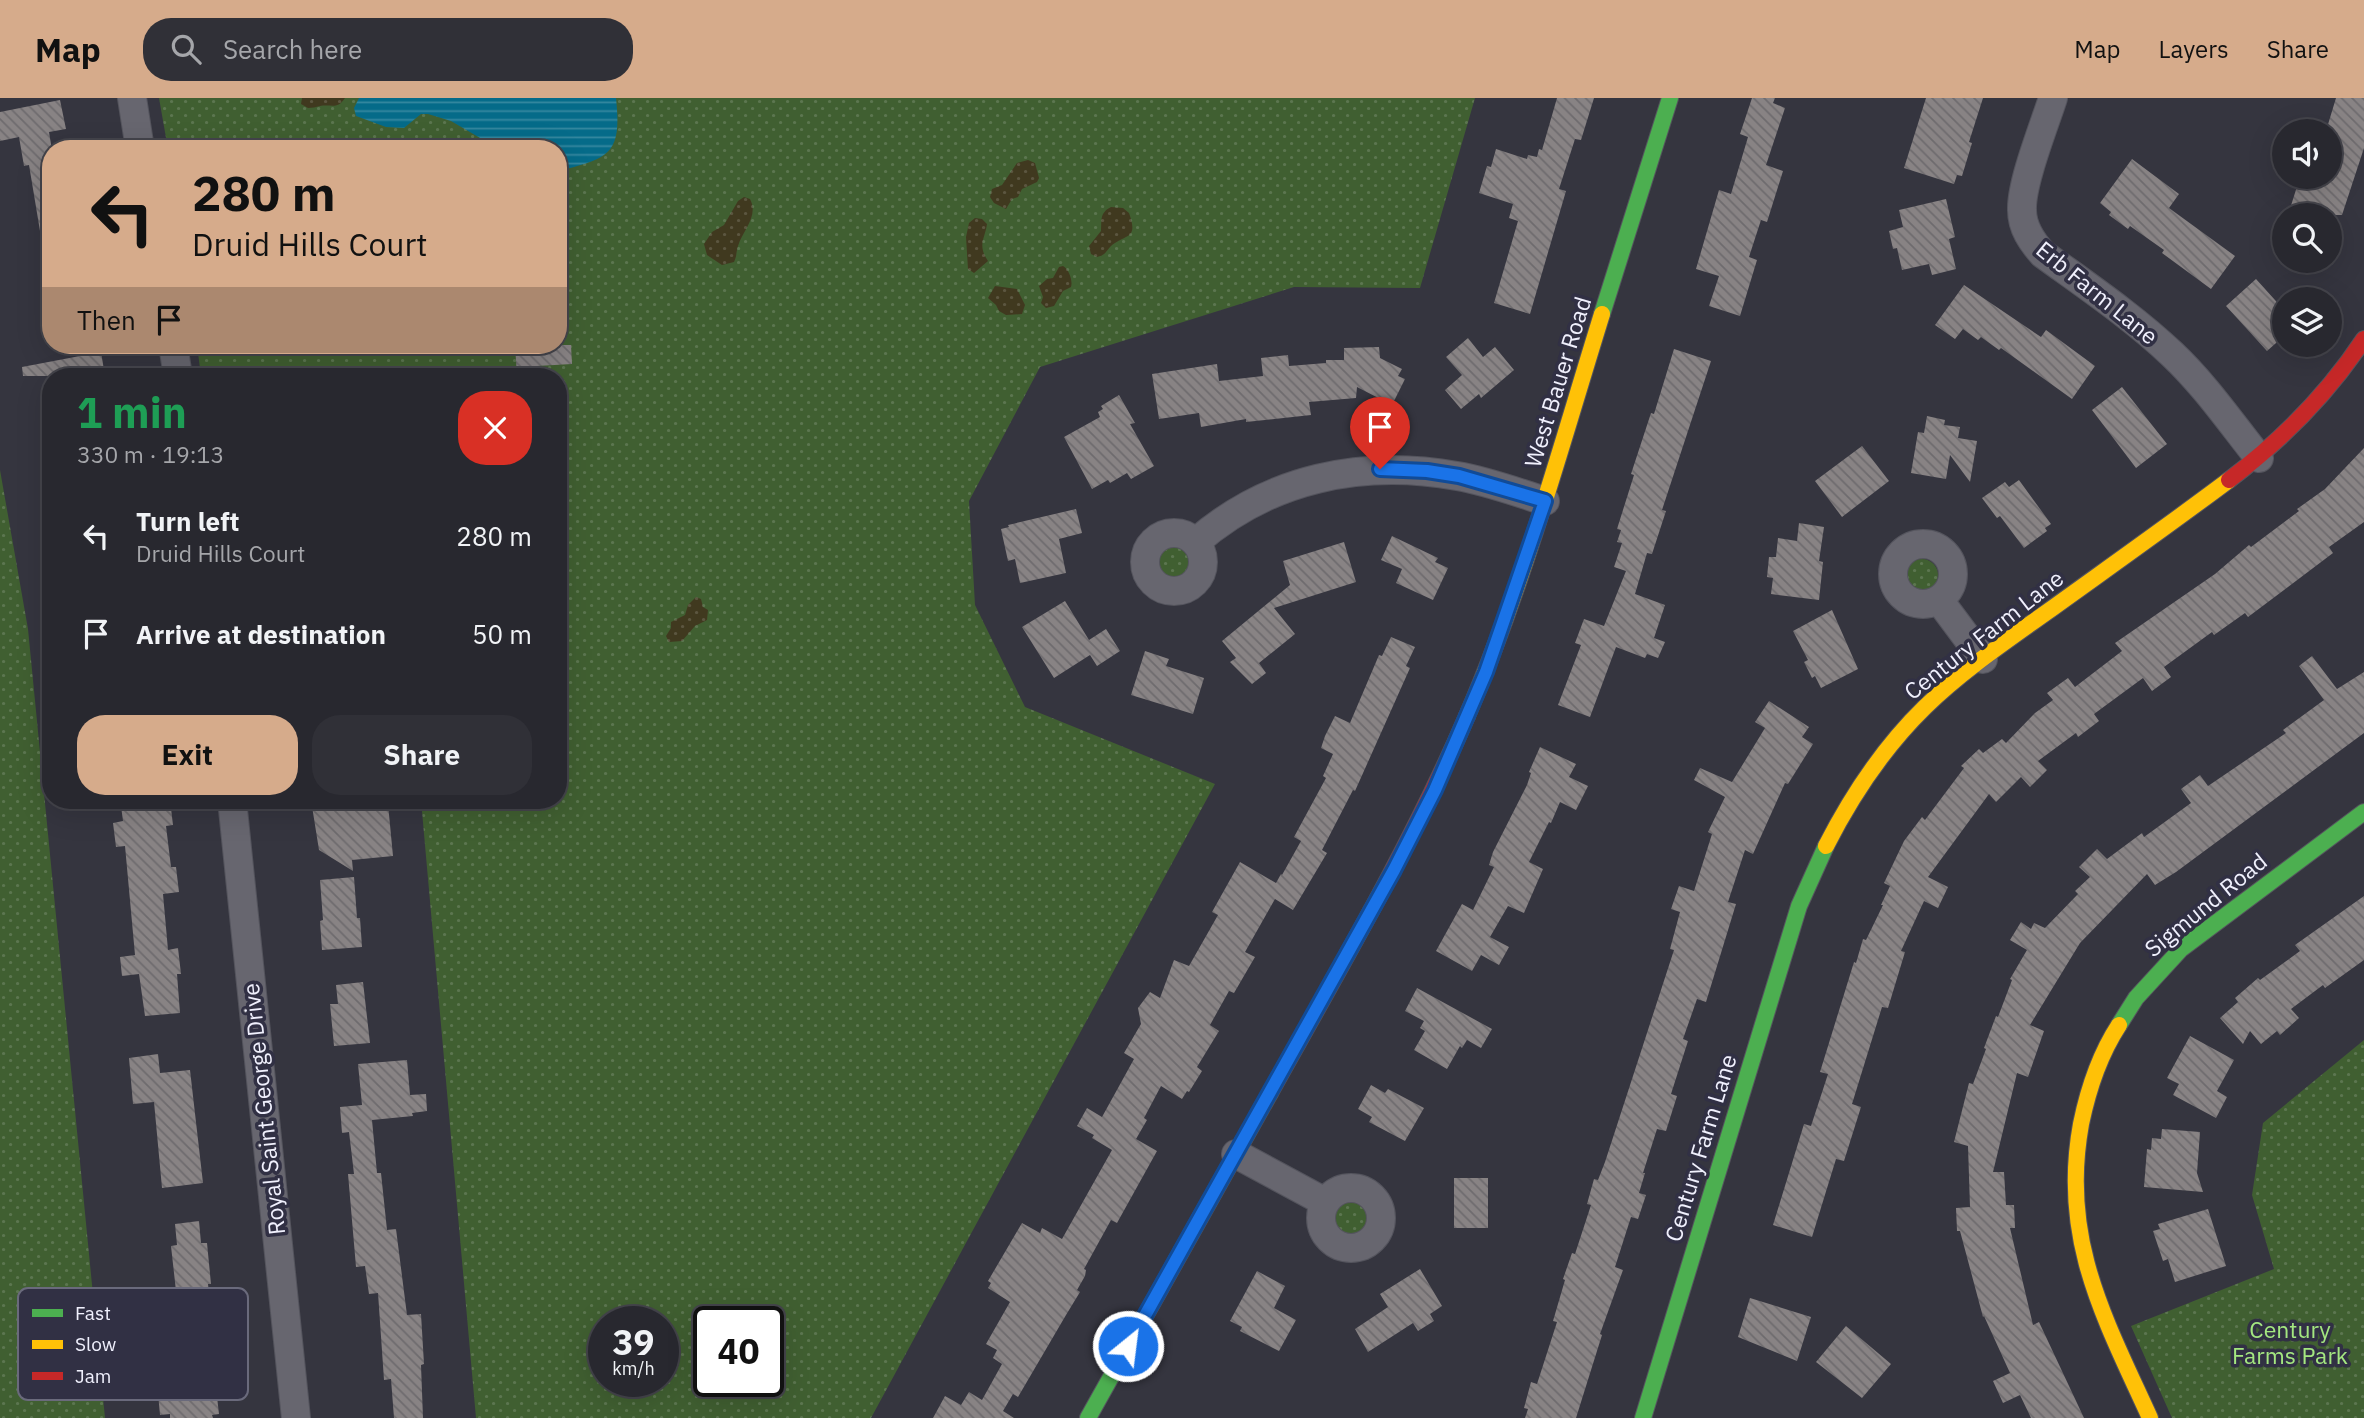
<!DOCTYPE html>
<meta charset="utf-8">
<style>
body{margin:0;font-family:"IBM Plex Sans",sans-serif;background:#303037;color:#f1f3f6;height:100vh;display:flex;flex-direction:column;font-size:26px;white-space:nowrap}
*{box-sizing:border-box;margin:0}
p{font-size:23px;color:#a5a6aa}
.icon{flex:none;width:38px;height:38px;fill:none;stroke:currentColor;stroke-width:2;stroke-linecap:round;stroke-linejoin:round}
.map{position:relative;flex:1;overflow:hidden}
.side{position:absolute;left:42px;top:270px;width:525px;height:441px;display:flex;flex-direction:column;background:#28282f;border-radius:28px;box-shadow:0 7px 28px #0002,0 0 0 2px #44444b}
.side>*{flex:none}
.top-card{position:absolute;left:42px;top:42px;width:525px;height:214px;border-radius:28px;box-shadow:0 7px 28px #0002,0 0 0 2px #44444b;background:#d6ab8b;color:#111;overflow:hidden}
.buttons{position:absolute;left:2272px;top:21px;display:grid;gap:14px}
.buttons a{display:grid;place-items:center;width:70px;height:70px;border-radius:50%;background:#28282f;box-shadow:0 7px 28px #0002,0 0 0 2px #44444b;font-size:35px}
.speed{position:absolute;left:588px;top:1208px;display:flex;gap:14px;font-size:35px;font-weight:700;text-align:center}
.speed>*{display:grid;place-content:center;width:91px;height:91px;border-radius:50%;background:#28282f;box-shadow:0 7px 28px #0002,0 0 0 2px #44444b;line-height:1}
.speed small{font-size:18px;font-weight:400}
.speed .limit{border:4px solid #111;border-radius:10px;background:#fff;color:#111}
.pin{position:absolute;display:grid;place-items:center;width:60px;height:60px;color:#fff;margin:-72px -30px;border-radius:50% 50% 50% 0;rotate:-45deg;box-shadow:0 0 7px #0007}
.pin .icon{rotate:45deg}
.me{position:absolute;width:77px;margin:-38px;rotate:29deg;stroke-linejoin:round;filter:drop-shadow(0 0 5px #0008)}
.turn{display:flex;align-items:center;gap:24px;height:147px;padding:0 35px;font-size:32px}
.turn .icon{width:91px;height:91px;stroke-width:2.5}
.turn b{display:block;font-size:49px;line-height:60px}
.then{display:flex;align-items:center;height:66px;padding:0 35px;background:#0003;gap:14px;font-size:26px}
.round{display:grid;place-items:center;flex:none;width:74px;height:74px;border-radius:28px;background:#303037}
.summary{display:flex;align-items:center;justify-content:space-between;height:119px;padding:0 35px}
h1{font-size:42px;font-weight:700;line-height:52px;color:#1e9e55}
.action{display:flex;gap:14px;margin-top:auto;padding:14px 35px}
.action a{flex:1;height:80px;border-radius:28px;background:#d6ab8b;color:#111;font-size:28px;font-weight:700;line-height:80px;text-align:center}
.action a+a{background:#303037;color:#f1f3f6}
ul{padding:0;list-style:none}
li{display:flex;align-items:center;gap:21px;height:98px;padding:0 35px}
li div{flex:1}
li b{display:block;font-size:26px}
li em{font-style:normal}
header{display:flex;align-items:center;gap:42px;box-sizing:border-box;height:98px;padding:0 35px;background:#d6ab8b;color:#111}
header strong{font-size:33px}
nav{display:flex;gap:38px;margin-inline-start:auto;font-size:24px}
.search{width:490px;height:63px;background:#303037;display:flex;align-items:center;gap:18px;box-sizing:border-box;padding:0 24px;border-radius:28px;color:#a5a6aa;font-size:26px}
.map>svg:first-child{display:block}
.grass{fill:url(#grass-dots);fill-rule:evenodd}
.sand{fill:url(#sand-dots)}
.water{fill:url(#water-rules)}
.building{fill:url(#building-back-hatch)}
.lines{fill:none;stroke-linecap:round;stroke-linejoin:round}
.street-casing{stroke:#54545d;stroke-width:30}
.fast-casing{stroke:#54545d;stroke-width:18}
.slow-casing{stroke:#54545d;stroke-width:18}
.jam-casing{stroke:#54545d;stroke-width:18}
.street{stroke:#67666f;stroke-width:28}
.fast{stroke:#4caf50;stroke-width:16}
.slow{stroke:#ffc107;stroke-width:16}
.jam{stroke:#c62828;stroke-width:16}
.route-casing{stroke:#114b97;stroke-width:18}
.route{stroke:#1a73e8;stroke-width:12}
.labels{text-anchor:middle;stroke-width:7;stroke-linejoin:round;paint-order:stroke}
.street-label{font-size:23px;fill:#f0f0fd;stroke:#313044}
.park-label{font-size:23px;fill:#a4e780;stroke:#313044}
.key{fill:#313044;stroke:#6a6a7c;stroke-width:2}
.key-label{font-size:19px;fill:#f0f0fd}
</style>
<header>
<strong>Map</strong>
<div class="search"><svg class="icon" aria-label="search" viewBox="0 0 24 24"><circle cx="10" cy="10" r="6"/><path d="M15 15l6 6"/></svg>Search here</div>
<nav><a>Map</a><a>Layers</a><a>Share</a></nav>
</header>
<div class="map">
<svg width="2364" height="1320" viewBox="0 0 2364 1320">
<defs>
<pattern id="grass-dots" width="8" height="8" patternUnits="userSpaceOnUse" patternTransform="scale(1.75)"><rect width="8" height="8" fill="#405f31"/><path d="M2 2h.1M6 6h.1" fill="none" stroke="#5c7650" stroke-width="1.8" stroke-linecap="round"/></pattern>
<pattern id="sand-dots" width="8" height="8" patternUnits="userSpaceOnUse" patternTransform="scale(1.75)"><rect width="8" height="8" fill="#40391f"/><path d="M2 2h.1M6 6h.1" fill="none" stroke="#5c5640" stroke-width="1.8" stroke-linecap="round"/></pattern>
<pattern id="water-rules" width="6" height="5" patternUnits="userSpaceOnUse" patternTransform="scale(1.75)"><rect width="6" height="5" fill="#056b89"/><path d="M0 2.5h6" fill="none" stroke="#3688a0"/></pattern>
<pattern id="building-back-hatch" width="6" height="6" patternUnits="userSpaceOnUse" patternTransform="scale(1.75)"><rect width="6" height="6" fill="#888384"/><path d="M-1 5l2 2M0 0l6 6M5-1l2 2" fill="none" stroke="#6e6b6e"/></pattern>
</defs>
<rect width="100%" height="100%" fill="#35353f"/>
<!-- grass -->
<path class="grass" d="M159 0H1475L1420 190 1294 189 1040 269 969 403 975 507 1025 609 1215 686 871 1320H476L421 702H558V278H201L197 247H558V51H168ZM604 1223H663V1283H604ZM709 1223H768V1283H709Z
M0 372 28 531 105 1320H0Z
M1157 465a16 16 0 1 1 32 0a16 16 0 1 1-32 0Z
M1906 477a16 16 0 1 1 32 0a16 16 0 1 1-32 0Z
M2364 942V1320H2172L2131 1228 2274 1171 2252 1097 2263 1025Z
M1335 1120a16 16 0 1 1 32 0a16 16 0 1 1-32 0Z"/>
<!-- sand -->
<path class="sand" d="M302 0H345C337 12 332 6 320 8 316 9 312 10 308 10L301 6Z
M1028 62 1035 65 1039 80 1037 84 1022 91 1018 99 1012 101 1006 111 994 105 990 99 992 91 1002 87 1017 65Z
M744 99 750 101C759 118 743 132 738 148 736 154 737 158 734 164L722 167 707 157 704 146 712 134 724 127 738 103Z
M1111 109 1123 110 1129 115C1139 143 1125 135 1110 149 1105 155 1105 157 1097 159L1091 156 1089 148 1101 133C1102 123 1099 115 1111 109Z
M975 120 982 121 987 126C985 141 977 147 988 163L974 175 968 171 966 139 969 125Z
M1063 168C1069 171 1073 183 1071 189L1063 193 1054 208 1046 210 1041 205 1043 199 1039 188 1047 181 1053 180 1059 169Z
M995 188 1017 191 1025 207 1022 216 1006 217 999 213 996 207 988 200Z
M696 499 701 501 703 509 708 512 707 522 695 528 682 543 669 544 666 538 671 530V524L685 517 688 507Z"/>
<!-- water -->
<path class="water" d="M359 0H616C622 56 610 60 558 73V51H499L451 23 428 16H421L404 30 386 29 356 18 354 10Z"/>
<!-- building -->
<path class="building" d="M1557 0H1594L1581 42 1575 41 1559 91 1566 93 1530 216 1494 205 1518 123 1509 120 1513 106 1479 95 1487 68 1491 69 1496 51 1527 61 1528 57 1537 59 1539 51 1542 52Z
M1752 0H1775L1773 5 1785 10 1766 67 1783 73 1767 124 1761 122 1749 159 1757 162 1740 218 1709 208 1719 178 1696 171 1719 92 1731 96 1748 39 1740 36Z
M1926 0H1983L1969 44 1972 45 1962 78 1957 77 1954 86 1904 70Z
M2336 0H2364V50L2342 117H2288L2300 79H2329V33H2326Z
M60 2 66 31 49 34 51 46V138L41 139 29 67 24 68 19 39 0 43V14Z
M2132 61 2179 96 2169 110 2235 158 2211 191 2162 155 2164 152 2130 128 2128 131 2109 117 2111 114 2100 105Z
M1946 101 1955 139 1949 141 1956 171 1932 177 1929 166 1902 172 1897 150 1893 151 1889 133 1903 129 1899 112Z
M2256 181 2284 212V238L2267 253 2226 208Z
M1964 187 2041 239 2046 232 2095 268 2072 301 2001 250 1999 252 1981 239 1978 242 1963 231 1955 241 1935 227Z
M1468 240 1483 259 1495 249 1514 272 1481 300 1479 296 1461 311 1445 292 1462 277 1446 259Z
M515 247H571L572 266 537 268 538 278H517Z
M1379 249 1380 260 1402 271 1398 278 1405 281 1392 307 1357 289 1356 300 1309 304 1311 317 1246 324V321L1201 329 1199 315 1159 321 1152 276 1217 266 1219 283 1263 278 1261 260 1288 257 1289 268 1326 265V262H1344V250Z
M1674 251 1711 263 1662 412 1666 413 1652 456 1647 455 1635 496 1665 507 1654 540 1665 544 1658 560 1647 556 1645 560 1616 549 1590 619 1558 607 1581 547 1575 545 1584 521 1604 528 1626 473 1614 469 1622 445 1617 444 1621 432 1617 431 1634 377 1631 376 1651 315 1654 316Z
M101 254 105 278H23L22 269Z
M2122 289 2167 346 2136 370 2092 312Z
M1119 297 1135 325 1130 326 1154 368 1131 381 1127 375 1110 385 1108 382 1092 391 1064 339 1100 319 1098 314 1103 311 1101 308Z
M1927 318 1945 322 1944 327 1960 329 1958 340 1977 343 1970 384 1950 357 1946 381 1911 375 1918 334 1924 335Z
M1862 348 1889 383 1842 419 1815 383Z
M2364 350V424L2329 449 2333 455 2248 519 2245 515 2214 537 2212 534 2164 569 2171 579 2152 593 2143 580 2094 616 2099 623 2078 639 2076 635 2038 663 2047 672 2030 689 2021 679 1996 704 1989 696 1928 779 1948 789 1938 810 1924 803 1901 853 1905 854 1888 910 1882 909 1852 1006 1861 1009 1844 1063 1836 1061 1812 1139 1773 1127 1804 1026 1811 1028 1828 976 1820 974 1854 864 1856 865 1863 841 1866 842 1883 807H1881L1890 788 1884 785 1904 743 1922 719 1925 722 1964 670 1961 668 1979 651 1983 655 2002 641 2006 645 2035 615 2053 602 2047 595 2068 580 2075 589 2122 553 2115 545 2215 476 2249 447 2251 449 2299 413 2297 411 2325 391Z
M2019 382 2051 426 2045 430 2047 433 2024 450 2000 418 1997 420 1982 400 2005 384 2009 389Z
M1076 411 1082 435 1059 441 1066 475 1020 485 1015 461 1008 463 1001 431 1009 429 1008 427Z
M1799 425 1824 429 1819 463 1823 464 1819 502 1771 496 1773 480 1767 479 1769 459H1776L1778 440 1797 443Z
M1392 438 1438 460 1435 464 1448 470 1433 502 1396 485 1402 471 1381 462Z
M1344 444 1356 484 1274 510 1295 536 1259 565 1266 575 1252 586 1230 564 1236 560 1222 543 1290 487 1283 463Z
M1065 503 1089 542 1106 531 1120 553 1097 568 1090 557 1054 580 1022 529Z
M1832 512 1858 571 1821 590 1815 578 1812 580 1804 564 1808 562 1793 533Z
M1391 539 1415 549 1406 568 1410 570 1355 693 1353 692 1322 752 1327 755 1293 812 1275 801 1245 854 1255 859 1234 895 1229 893 1210 927 1219 933 1197 969 1202 973 1189 994 1187 993 1182 1001 1161 988 1144 1020 1147 1022 1136 1041 1157 1053 1117 1125 1111 1122 1084 1171 1086 1172 1085 1178 1077 1192 1080 1194 1066 1217 1018 1299 1013 1296 1003 1313 1014 1320H933L945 1298 961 1307 969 1294 982 1302 1002 1266 993 1260 997 1252 986 1246 1010 1204 988 1190 991 1185 988 1183 1022 1125 1040 1135 1042 1130 1062 1141 1112 1052 1092 1040 1094 1037 1077 1028 1087 1010 1102 1019 1134 961 1124 955 1141 926 1138 910 1150 894 1160 900 1174 862 1189 868 1218 817 1212 814 1240 764 1276 785 1281 776 1282 777 1301 743 1294 739 1326 680 1323 678 1333 656 1321 650 1325 638 1335 618 1350 625 1379 557 1382 558Z
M1145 553 1169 561 1166 568 1204 580 1193 616 1131 597Z
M2312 558 2337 591 2364 574V635L2176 774 2155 787 2147 776 2080 845 2030 927 2044 933 2028 979 2017 975 1993 1074H2004L2006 1107H2014L2015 1130H2010L2033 1227 2039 1224 2084 1320H2031L2020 1297 2003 1305 1993 1283 2010 1275 1984 1218 1983 1219 1960 1133H1957L1956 1110 1970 1109 1968 1048 1954 1044 1969 985 1973 986 1986 951 1984 950 1996 918 1998 919 2012 882 2010 881 2027 852 2010 842 2021 824 2031 831 2034 825 2045 830 2078 796 2075 793 2090 779 2079 769 2097 751 2107 761 2142 735 2144 739 2191 705 2181 691 2200 677 2208 688 2286 635 2283 632 2324 602 2299 568Z
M1769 603 1809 629 1802 639 1813 646 1788 686 1785 685 1753 756 1745 752 1728 804 1736 806 1706 904 1697 901 1683 941 1688 943 1671 996 1677 998 1666 1033 1657 1031 1643 1075H1645L1639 1095 1646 1097 1638 1121 1631 1119 1615 1169 1623 1172 1600 1236 1602 1237 1576 1320H1525L1528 1311 1524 1310 1531 1284 1537 1286 1557 1224 1553 1223 1565 1182 1563 1181 1572 1155 1575 1156 1591 1107 1587 1106 1594 1081 1598 1082 1605 1064 1674 852 1670 851 1680 814 1671 811 1679 788 1694 793 1712 736 1708 734 1725 699 1694 682 1700 670 1732 684 1765 630 1755 624Z
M1540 649 1576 666 1569 679 1588 688 1576 712 1560 704 1551 725 1549 724 1529 764 1543 771 1524 815 1508 808 1490 839 1509 849 1499 867 1481 857 1472 873 1436 853 1462 806 1473 812 1494 769 1489 767 1493 754 1527 687 1531 675 1529 674Z
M125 702H170L173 727 166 728 171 769H176L179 794 163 796 168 852 178 850 181 876H177L180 915 145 918 139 876 122 878 120 859 135 857 125 748 116 749 113 725 123 723 121 708 125 707Z
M311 702H385L386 707 388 706 393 758 352 762 353 773 319 752Z
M354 779 357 820H360L362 849 322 852 320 823 323 822 320 782Z
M2364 798V862L2325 890 2323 887 2291 911 2299 920 2280 937 2277 933 2261 946 2250 933 2243 946 2220 920 2238 904 2235 900 2258 880 2260 882 2300 853 2295 847Z
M363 884 370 945 334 948 330 906H338L336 887Z
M1417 890 1492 931 1481 950 1467 942 1462 950 1460 948 1447 971 1414 952 1425 933 1420 930 1424 923 1405 913Z
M2190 938 2234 962 2217 993 2227 999 2216 1020 2173 997 2179 986 2167 980Z
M158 956 160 975 190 972 203 1085 162 1090 154 1004 133 1006 129 960Z
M407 962 410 997 426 996 427 1013 412 1015 413 1018 372 1022 377 1075H381L387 1132 396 1131 407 1217 421 1216 424 1266 421 1267 423 1320H394L391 1281 384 1282 378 1195 369 1196 365 1168 356 1169 348 1076H354L349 1034 342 1035 340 1009 362 1007 358 966Z
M1371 987 1385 995 1388 991 1424 1010 1405 1043 1369 1024 1372 1019 1358 1011Z
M2162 1031 2200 1034 2197 1075 2203 1094 2144 1089 2147 1051 2151 1052 2152 1040 2161 1041Z
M1454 1080H1488V1130H1454Z
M2208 1111 2226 1168 2175 1184 2168 1161 2163 1163 2153 1133 2160 1131 2158 1126Z
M199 1123 201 1145H207L211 1186H208L212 1225H215L221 1272 214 1273 219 1316 212 1317 213 1320H170V1316L160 1317 158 1295 189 1292 185 1254 174 1255 172 1239 157 1241 154 1216 178 1211 171 1148 177 1147 175 1126Z
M1420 1171 1442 1208 1430 1216 1434 1223 1418 1233 1413 1225 1368 1254 1355 1231 1388 1209 1380 1196Z
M1257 1173 1285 1188 1274 1210 1296 1222 1279 1253 1240 1233 1242 1229 1230 1223Z
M1750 1200 1811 1219 1797 1263 1738 1239Z
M1846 1228 1891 1266 1862 1300 1816 1264Z"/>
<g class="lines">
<defs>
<path id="street" d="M132 0 140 51
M2053 0C2044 28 2021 85 2022 112 2022 130 2032 144 2043 156 2087 188 2133 219 2172 256 2205 287 2231 325 2259 360
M173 247 178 278
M1145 464a29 29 0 1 1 58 0a29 29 0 1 1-58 0Z
M1196 444C1269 380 1362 361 1457 378 1487 383 1516 394 1545 403
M1893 476a30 30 0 1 1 60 0a30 30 0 1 1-60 0Z
M1939 502 1983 561
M232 702 296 1320
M1236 1056 1325 1104
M1321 1120a30 30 0 1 1 60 0a30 30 0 1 1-60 0Z"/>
<path id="fast" d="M1602 216 1670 0
M2119 927 2136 900 2181 851 2364 714
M1088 1320 1270 995
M1643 1320 1799 808 1826 748"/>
<path id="slow" d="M1467 618C1523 488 1560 351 1602 216
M1826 748C1852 697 1884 649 1925 609 1962 573 2005 544 2047 514 2108 470 2169 427 2229 382
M2119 927C2100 956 2088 992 2081 1026 2060 1141 2104 1219 2150 1320"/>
<path id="jam" d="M2229 382C2282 342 2327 297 2364 241
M1270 995C1339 871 1411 748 1467 618"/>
</defs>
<!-- street casing -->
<use href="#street" class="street-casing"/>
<!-- fast casing -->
<use href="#fast" class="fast-casing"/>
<!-- slow casing -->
<use href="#slow" class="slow-casing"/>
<!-- jam casing -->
<use href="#jam" class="jam-casing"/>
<!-- street -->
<use href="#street" class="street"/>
<!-- fast -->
<use href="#fast" class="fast"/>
<!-- slow -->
<use href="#slow" class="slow"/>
<!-- jam -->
<use href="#jam" class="jam"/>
</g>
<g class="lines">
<defs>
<path id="route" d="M1128 1248 1394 772 1435 692 1486 574 1545 403 1459 378 1427 373 1380 371"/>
</defs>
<!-- route casing -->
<use href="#route" class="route-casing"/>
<!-- route -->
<use href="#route" class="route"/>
</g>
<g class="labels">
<!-- street labels -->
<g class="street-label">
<text transform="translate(2097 195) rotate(39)" y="8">Erb Farm Lane</text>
<text transform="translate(1558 284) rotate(-73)" y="8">West Bauer Road</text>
<text transform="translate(1984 537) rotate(-38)" y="8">Century Farm Lane</text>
<text transform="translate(2206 807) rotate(-39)" y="8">Sigmund Road</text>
<text transform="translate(264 1011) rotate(-96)" y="8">Royal Saint George Drive</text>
<text transform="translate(1701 1050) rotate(-73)" y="8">Century Farm Lane</text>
</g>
<!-- park labels -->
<g class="park-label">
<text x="2290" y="1240">Century<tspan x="2290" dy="26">Farms Park</tspan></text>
</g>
</g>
<!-- legend -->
<rect x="18" y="1190" width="230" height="112" rx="10" class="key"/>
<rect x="32" y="1211" width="31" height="8" fill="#4caf50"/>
<rect x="32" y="1242" width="31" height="9" fill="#ffc107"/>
<rect x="32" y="1274" width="31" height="8" fill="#c62828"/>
<g class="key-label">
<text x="75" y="1222">Fast</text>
<text x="75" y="1253">Slow</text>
<text x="75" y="1285">Jam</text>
</g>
</svg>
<div class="buttons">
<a><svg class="icon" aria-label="sound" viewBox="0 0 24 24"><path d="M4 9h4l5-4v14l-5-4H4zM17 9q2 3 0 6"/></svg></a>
<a><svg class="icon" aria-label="search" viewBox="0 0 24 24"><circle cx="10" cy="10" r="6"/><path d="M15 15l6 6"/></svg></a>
<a><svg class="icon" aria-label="layers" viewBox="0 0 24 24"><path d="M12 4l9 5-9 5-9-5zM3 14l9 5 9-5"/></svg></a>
</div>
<div class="speed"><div>39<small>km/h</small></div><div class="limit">40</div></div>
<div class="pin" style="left:1380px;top:371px;background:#d93025"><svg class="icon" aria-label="arrive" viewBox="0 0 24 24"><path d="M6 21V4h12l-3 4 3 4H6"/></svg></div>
<svg class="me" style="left:1128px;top:1248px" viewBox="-20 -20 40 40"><circle r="17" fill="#1a73e8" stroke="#fff" stroke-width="3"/><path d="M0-11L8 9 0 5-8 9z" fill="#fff"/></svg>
<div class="top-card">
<div class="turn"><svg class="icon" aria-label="left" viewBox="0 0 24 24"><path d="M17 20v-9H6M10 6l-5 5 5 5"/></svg><div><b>280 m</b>Druid Hills Court</div></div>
<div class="then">Then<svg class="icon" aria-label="arrive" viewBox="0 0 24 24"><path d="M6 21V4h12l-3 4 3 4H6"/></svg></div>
</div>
<section class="side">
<div class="summary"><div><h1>1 min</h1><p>330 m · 19:13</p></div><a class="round" style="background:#d93025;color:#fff"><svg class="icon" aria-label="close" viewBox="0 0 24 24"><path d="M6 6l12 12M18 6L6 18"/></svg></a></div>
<ul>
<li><svg class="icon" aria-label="left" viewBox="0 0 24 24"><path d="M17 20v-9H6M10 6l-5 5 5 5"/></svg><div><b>Turn left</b><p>Druid Hills Court</p></div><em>280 m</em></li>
<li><svg class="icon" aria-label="arrive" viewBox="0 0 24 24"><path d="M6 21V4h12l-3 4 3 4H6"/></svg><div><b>Arrive at destination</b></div><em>50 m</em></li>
</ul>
<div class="action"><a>Exit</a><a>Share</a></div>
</section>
</div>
